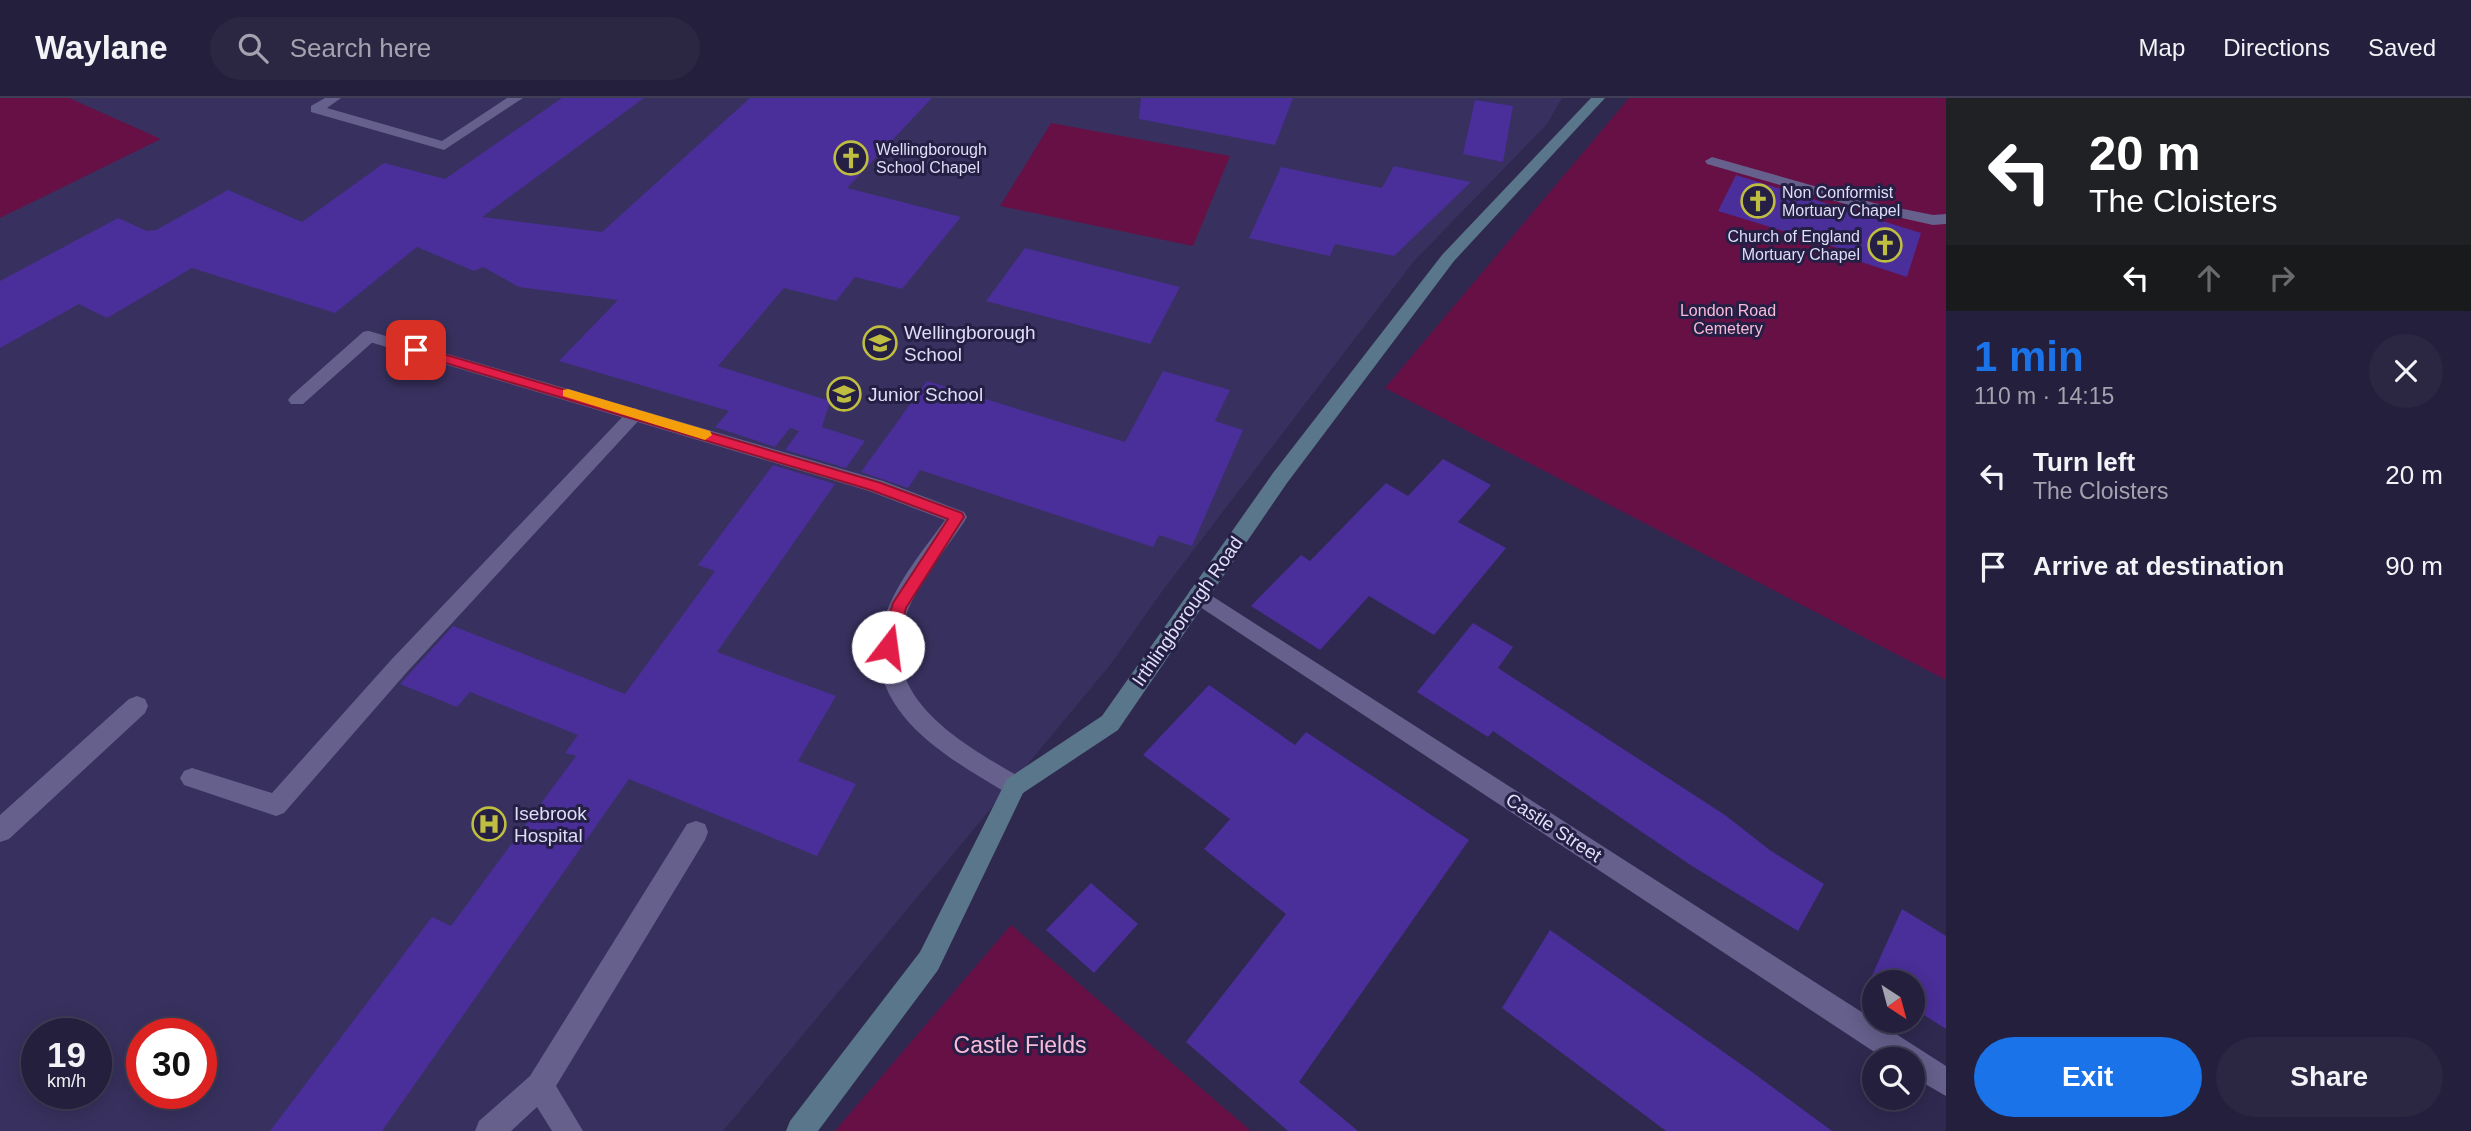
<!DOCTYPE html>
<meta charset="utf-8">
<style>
body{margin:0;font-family:Arial,sans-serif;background:#2b2743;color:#f1f3f6;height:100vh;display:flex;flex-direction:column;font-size:26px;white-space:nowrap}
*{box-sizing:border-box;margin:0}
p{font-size:23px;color:#a3a2af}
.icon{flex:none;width:38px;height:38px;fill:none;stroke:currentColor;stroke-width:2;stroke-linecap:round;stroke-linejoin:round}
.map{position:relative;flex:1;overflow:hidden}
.panel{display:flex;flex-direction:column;background:#231f3c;width:525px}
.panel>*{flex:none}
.hud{background:#202124;color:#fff;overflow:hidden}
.needle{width:46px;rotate:144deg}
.fabs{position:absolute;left:1862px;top:872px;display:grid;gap:14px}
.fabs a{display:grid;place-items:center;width:63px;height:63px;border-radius:50%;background:#231f3c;box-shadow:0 4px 18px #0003,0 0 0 2px #403d56;font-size:35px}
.speed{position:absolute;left:21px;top:920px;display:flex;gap:14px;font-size:35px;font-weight:700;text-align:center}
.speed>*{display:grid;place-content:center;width:91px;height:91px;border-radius:50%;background:#231f3c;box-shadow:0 4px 18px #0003,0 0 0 2px #403d56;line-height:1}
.speed small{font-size:18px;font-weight:400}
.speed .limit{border:10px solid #d22;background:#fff;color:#111}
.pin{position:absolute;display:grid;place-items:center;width:60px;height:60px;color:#fff;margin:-30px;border-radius:14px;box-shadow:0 4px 10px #0006}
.me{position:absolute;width:77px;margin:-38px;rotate:15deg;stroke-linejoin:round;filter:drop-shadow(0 0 5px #0008)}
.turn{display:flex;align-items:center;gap:24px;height:147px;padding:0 28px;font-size:32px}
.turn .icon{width:91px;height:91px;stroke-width:2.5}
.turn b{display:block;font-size:49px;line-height:60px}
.lanes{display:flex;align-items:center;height:66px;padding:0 28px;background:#0003;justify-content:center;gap:35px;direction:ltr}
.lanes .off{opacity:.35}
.round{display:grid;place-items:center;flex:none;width:74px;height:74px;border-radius:37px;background:#2b2743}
.head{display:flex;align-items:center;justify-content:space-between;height:119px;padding:0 28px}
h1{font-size:42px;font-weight:700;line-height:52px;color:#1a73e8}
.primary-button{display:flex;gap:14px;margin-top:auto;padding:14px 28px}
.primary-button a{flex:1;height:80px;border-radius:42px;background:#1a73e8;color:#fff;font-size:28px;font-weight:700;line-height:80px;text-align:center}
.primary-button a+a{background:#2b2743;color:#f1f3f6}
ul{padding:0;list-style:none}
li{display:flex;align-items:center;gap:21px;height:91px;padding:0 28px}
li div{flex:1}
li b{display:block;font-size:26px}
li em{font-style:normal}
header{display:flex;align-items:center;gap:42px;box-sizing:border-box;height:98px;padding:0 35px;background:#231f3c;border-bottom:2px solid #403d56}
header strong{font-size:33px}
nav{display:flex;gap:38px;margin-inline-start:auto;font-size:24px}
.search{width:490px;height:63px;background:#2b2743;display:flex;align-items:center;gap:18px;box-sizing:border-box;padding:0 24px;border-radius:38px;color:#a3a2af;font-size:26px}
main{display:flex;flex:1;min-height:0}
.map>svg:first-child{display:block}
.built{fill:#38315f;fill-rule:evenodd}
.green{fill:#661045}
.building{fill:#4a2e99}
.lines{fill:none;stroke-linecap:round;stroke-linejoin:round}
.lane{fill:#65608c;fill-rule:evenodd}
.street{fill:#65608c;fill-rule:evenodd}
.secondary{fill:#5a768b;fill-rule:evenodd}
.route{fill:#e11d48;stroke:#92132f;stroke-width:2}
.slow{fill:#f59e0b}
.labels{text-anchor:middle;stroke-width:6;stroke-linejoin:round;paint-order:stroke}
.far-poi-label{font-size:16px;fill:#dfdef7;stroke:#251f45;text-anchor:start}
.far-park-label{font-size:16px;fill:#f7bbd7;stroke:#251f45}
.poi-label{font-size:19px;fill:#dfdef7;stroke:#251f45;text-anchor:start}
.street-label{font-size:19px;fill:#dfdef7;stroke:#251f45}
.near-park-label{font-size:23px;fill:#f7bbd7;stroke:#251f45}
</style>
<header>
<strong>Waylane</strong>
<div class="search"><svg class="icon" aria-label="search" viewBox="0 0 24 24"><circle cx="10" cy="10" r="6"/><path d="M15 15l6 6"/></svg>Search here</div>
<nav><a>Map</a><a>Directions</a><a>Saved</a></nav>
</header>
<main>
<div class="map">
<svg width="1946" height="1033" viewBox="0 0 1946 1033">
<rect width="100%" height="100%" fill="#2f2950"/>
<!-- built -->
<path class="built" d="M0 0H1562L1547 26 1414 163 1163 492 1110 567 723 1033H0ZM37 936H96V996H37ZM142 936H201V996H142Z"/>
<!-- green -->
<path class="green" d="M0 0H69L161 41 0 120Z
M1629 0H1946V582L1385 290Z
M1051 25 1230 58 1193 148 1000 108Z
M1011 827 1251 1033H835Z"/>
<!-- building -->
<path class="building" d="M562 0H644L482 119 602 134 750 0H932L847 90 961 119 902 191 855 179 836 203 784 190 718 268 830 303 822 329 865 343 846 370 785 352 799 333 790 330 775 349 715 329 729 313 559 263 618 202 519 189 483 169 474 173 417 149 335 215 192 170 107 220 79 206 0 250V183L118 120 147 133 156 132 228 92 302 124 384 65 445 81Z
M1141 0H1293L1275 47 1139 21Z
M1475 2 1513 8 1503 64 1463 56Z
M1394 68 1471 84 1394 158 1335 146 1330 158 1249 140 1281 69 1382 90Z
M1736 77 1921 135 1907 179 1849 160 1851 154 1718 113Z
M1025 150 1180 189 1150 246 986 203Z
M1163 273 1230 292 1215 323 1243 332 1192 448 1159 437 1153 449 920 372 908 390 861 374 927 283 1125 344Z
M1443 361 1491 387 1458 424 1506 450 1434 537 1369 498 1320 552 1251 508 1301 457 1310 463 1386 385 1408 398Z
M773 367 835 386 717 554 836 598 798 663 856 686 817 758 629 681 382 1033H270L432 819 451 828 576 658 565 655 578 637 470 594 457 609 400 586 453 528 625 596 715 473 698 467Z
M1473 525 1513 549 1498 570 1725 717 1771 753 1824 786 1798 833 1692 768 1493 633 1488 639 1417 594Z
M1209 587 1295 647 1306 634 1469 742 1299 984 1358 1033H1288L1186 944 1286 816 1204 751 1230 721 1143 657Z
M1091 785 1138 826 1094 875 1046 832Z
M1902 811 1946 838V931L1913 910V884L1874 885 1870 882Z
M1550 832 1752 974 1832 1033H1666L1502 910Z"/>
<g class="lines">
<!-- lane -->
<path class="lane" d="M325 0H341L327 10 442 43 507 0H523L444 52 311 14V8Z
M1712 59 1874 105 1933 117 1946 116V126L1933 127 1866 112 1707 66 1705 63Z
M369 233 377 238 375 242 303 306H291L288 302 291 298 363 234Z
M635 310 644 316 641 320 407 574 284 715 276 718 184 687 180 680 184 673 192 670 272 695 391 562 629 312Z
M137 598 145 601 148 608 145 615 9 741 0 744V717L129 601Z
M696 723 705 726 708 734 705 742 556 988 583 1033H552L537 1009 511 1033H475L479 1023 530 978 687 726Z"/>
<!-- street -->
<path class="street" d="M369 233 883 383 964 414 967 419 964 424C946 451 925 476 911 505 868 595 958 643 1023 681L1027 688 1023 695 1015 699 1007 695C937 654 849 603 889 508 902 477 925 450 945 422L869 393 363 242 361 238 363 234Z
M1198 489 1946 968V998L1913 979V961H1885L1191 503 1188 497 1191 491Z"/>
<!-- secondary -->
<path class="secondary" d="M1591 0H1605L1454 163 1287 385 1118 632 1023 695 938 872 818 1033H786L790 1023 920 854 1007 681 1102 618 1273 375 1442 157Z"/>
</g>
<!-- route -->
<path class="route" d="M416 248 881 385 962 415 964 419 906 510 896 549 888 555 880 549 893 505 948 421 871 392 412 255V249Z"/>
<!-- slow -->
<path class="slow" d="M568 291 710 333 712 337 705 342 563 298V292Z"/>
<!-- icons -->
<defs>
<symbol id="church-ring" viewBox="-11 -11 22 22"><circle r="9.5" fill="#251f45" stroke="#bfbe41" stroke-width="1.5"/><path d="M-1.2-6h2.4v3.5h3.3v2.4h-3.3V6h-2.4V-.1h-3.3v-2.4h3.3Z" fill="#bfbe41"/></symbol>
<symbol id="school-ring" viewBox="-11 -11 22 22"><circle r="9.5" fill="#251f45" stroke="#bfbe41" stroke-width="1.5"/><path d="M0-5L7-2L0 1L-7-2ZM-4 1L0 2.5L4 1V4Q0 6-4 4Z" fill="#bfbe41"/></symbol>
<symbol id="hospital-ring" viewBox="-11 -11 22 22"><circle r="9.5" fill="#251f45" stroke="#bfbe41" stroke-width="1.5"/><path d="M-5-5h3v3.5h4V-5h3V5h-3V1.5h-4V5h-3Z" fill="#bfbe41"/></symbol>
</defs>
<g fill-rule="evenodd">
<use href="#church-ring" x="832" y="41" width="38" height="38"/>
<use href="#church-ring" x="1739" y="84" width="38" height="38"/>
<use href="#church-ring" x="1866" y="128" width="38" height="38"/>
<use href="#school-ring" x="861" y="226" width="38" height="38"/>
<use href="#school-ring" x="825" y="277" width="38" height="38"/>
<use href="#hospital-ring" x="470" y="707" width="38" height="38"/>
</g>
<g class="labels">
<!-- far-poi labels -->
<g class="far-poi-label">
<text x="876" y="57">Wellingborough<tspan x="876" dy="18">School Chapel</tspan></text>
<text x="1782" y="100">Non Conformist<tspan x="1782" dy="18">Mortuary Chapel</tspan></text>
<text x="1860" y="144" text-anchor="end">Church of England<tspan x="1860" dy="18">Mortuary Chapel</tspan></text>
</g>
<!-- far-park labels -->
<g class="far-park-label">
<text x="1728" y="218">London Road<tspan x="1728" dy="18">Cemetery</tspan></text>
</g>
<!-- poi labels -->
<g class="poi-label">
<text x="904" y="241">Wellingborough<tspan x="904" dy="22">School</tspan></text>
<text x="868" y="303">Junior School</text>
<text x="514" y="722">Isebrook<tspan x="514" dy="22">Hospital</tspan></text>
</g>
<!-- street labels -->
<g class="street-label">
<text transform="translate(1187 513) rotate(-55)" y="7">Irthlingborough Road</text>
<text transform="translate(1554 729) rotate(33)" y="7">Castle Street</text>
</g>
<!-- near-park labels -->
<g class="near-park-label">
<text x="1020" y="955">Castle Fields</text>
</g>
</g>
</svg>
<div class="fabs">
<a><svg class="needle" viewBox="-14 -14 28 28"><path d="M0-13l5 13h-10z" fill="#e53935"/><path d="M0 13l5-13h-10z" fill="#a3a2af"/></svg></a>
<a><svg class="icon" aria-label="search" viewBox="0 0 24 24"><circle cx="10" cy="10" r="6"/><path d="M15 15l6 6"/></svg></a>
</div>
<div class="speed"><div>19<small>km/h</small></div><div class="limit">30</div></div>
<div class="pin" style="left:416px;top:252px;background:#d93025"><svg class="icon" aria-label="arrive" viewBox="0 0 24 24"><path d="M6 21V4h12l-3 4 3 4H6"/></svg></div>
<svg class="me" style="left:888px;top:549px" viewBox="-20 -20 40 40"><circle r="19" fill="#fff"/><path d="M0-13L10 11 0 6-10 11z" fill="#e11d48"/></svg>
</div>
<section class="panel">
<div class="hud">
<div class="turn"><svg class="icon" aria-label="left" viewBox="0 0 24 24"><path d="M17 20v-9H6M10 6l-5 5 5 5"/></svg><div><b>20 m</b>The Cloisters</div></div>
<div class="lanes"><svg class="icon" aria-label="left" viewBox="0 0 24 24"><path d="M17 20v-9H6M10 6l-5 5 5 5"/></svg><svg class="icon off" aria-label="ahead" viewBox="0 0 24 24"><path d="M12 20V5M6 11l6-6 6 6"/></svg><svg class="icon off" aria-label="right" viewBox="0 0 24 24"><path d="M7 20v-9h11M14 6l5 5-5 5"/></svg></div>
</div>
<div class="head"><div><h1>1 min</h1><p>110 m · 14:15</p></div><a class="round"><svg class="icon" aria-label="close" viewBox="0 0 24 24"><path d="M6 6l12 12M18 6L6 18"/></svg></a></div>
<ul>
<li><svg class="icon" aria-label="left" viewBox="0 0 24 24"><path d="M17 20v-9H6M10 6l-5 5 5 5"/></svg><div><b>Turn left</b><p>The Cloisters</p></div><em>20 m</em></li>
<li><svg class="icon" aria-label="arrive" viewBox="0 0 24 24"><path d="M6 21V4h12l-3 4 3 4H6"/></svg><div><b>Arrive at destination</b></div><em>90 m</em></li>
</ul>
<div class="primary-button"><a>Exit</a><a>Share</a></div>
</section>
</main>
